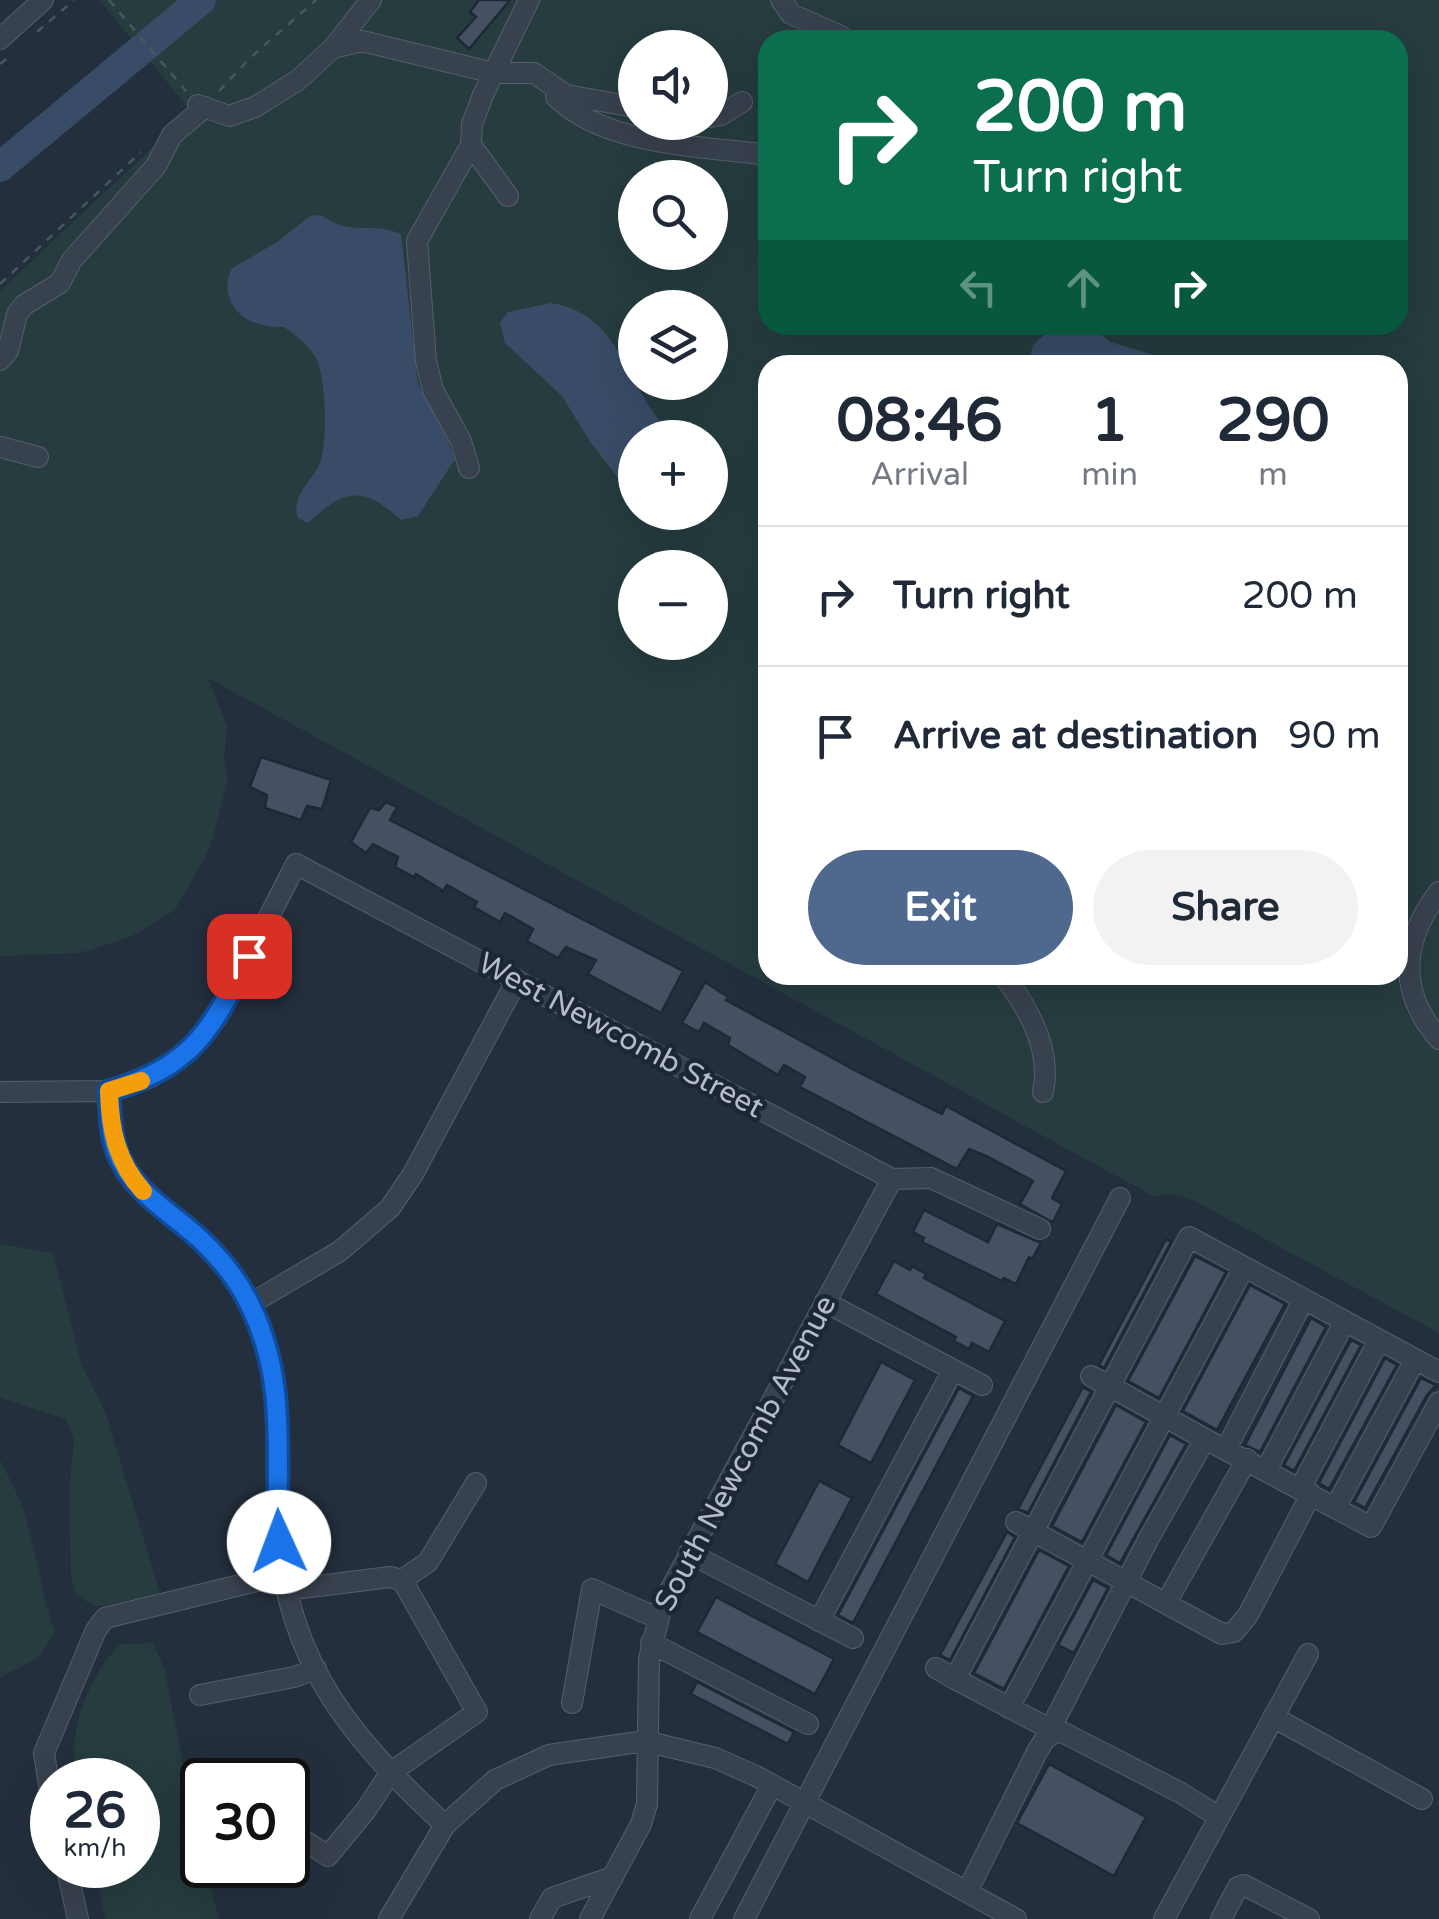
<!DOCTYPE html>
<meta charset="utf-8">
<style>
body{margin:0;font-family:"Varela Round",sans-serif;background:#f2f2f3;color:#1f2937;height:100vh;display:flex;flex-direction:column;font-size:38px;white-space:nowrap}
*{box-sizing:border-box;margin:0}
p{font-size:32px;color:#747a83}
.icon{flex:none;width:55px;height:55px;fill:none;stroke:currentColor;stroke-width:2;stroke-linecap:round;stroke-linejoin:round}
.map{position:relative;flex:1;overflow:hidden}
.drawer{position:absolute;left:758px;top:355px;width:650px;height:630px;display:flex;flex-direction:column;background:#fff;border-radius:30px;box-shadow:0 10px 40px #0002}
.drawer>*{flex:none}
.top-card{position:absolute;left:758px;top:30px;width:650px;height:305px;border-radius:30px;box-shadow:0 10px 40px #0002;background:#0b6e4f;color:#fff;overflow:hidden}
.tools{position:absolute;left:618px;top:30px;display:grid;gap:20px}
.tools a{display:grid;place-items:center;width:110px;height:110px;border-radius:50%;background:#fff;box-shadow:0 10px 40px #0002;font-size:50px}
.speed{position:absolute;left:30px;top:1758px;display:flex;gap:20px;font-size:50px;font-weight:700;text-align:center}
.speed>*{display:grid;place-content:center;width:130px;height:130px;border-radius:50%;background:#fff;box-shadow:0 10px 40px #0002;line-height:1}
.speed small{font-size:25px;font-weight:400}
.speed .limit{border:5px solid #111;border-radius:15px;background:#fff;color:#111}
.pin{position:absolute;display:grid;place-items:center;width:85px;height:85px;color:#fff;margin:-42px;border-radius:20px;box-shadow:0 5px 15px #0006}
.me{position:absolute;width:110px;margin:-55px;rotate:358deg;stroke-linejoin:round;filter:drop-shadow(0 0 8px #0008)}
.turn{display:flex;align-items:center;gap:35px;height:210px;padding:0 50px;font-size:45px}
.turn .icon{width:130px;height:130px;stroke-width:2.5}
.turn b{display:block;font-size:70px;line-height:85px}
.lanes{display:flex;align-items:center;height:95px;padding:0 50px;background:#0003;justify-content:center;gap:50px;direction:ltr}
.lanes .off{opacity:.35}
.eta{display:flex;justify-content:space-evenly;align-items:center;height:170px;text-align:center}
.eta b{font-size:60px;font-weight:700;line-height:70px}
.primary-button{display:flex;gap:20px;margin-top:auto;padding:20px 50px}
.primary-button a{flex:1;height:115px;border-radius:60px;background:#4f688e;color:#fff;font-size:40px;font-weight:700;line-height:115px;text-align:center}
.primary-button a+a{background:#f2f2f3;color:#1f2937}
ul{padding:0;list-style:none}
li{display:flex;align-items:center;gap:30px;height:140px;padding:0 50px;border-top:2px solid #e0e1e3}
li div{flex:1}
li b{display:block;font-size:38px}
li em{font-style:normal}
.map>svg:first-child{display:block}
.green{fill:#263c3f;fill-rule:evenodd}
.water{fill:#394c67}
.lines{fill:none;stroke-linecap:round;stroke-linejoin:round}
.river{stroke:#394c67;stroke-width:30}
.building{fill:#455162;stroke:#1f2835;stroke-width:2.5}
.minor-casing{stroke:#565f6c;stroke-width:22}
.path{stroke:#44595c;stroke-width:2.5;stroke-dasharray:8 8;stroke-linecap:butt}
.minor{stroke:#38414e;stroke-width:20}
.route-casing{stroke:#114b97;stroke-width:25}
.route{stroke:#1a73e8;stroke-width:18}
.slow{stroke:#f59e0b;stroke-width:18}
.labels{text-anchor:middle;stroke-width:9;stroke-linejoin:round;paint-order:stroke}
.street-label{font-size:30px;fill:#b4bcc9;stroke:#1d2633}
</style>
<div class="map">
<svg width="1439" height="1919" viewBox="0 0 1439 1919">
<rect width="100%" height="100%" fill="#242f3e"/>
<!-- green -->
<path class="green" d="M99 0H1439V1333L1193 1200 1172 1194 1153 1196 208 678 227 726 224 760 228 779 210 848 175 910 132 936 80 953 0 956V291L191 111ZM768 40H1398V325H768ZM635 48H710V122H635ZM635 178H710V252H635ZM635 308H710V382H635ZM768 365H1398V975H768ZM635 438H710V512H635ZM635 568H710V642H635Z
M0 1244 53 1253 82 1366 106 1414 161 1597 109 1607 91 1605 75 1592 71 1574 69 1491 74 1441 66 1419 0 1398Z
M0 1460C7 1474 15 1488 21 1503 36 1546 40 1590 55 1633L38 1658 0 1677Z
M153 1643 165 1671 202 1865H205L219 1919H105L95 1865H138V1780H79C77 1770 73 1758 74 1747 76 1711 95 1669 120 1644Z"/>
<!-- water -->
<path class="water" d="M321 215C349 237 371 221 401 234L418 384 437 415 455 459 418 516 401 520C363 486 345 488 308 523L298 518C291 498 308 484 317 469 329 451 326 379 317 360 309 345 297 336 284 327 248 329 217 306 231 269L277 242 310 216Z
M551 303C627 314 627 401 677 437L635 438V500L591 443 562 396 505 343 500 323 508 312Z
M1061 327 1098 332 1110 342 1151 354 1164 365H1032C1026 342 1043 336 1061 327Z"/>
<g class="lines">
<!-- river -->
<path class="river" d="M0 167 201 0"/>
</g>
<!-- building -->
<path class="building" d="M479 0H510L469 49 457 38 476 17 470 12Z
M261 757 331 780 322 809 307 806 301 820 265 808 267 795 250 787Z
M386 802 397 807 390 820 683 971 661 1013 588 974 596 960 566 947 558 958 527 941 533 929 505 913 500 922 474 907 477 902 447 885 443 891 416 874 414 877 395 867 398 857 373 844 366 853 351 842 370 808 379 810Z
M705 982 728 997 726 1000 858 1072 942 1114 946 1106 1066 1171 1052 1198 1062 1204 1054 1220 1052 1222 1020 1204 1033 1181 986 1156 969 1149 957 1169 800 1087 805 1077 784 1065 778 1075 728 1045 730 1038 704 1023 699 1032 682 1023Z
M924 1210 988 1242 997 1224 1041 1243 1032 1259 1029 1257 1016 1284 1004 1278 1002 1281 922 1242 924 1238 913 1232Z
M1166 1239 1171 1242 1104 1368 1099 1365Z
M1195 1256 1226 1272 1159 1398 1128 1381Z
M894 1261 910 1270 912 1266 926 1274 924 1278 1005 1321 989 1352 972 1343 969 1349 954 1341 956 1337 876 1294Z
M1250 1285 1285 1304 1217 1430 1183 1411Z
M1311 1318 1326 1327 1260 1452 1245 1445Z
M1351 1340 1361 1345 1294 1471 1284 1465Z
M1385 1358 1397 1365 1329 1489 1319 1483Z
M881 1362 915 1380 871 1463 838 1445Z
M1421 1378 1436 1385 1427 1395 1365 1508 1354 1502Z
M1083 1387 1091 1392 1028 1513 1018 1509Z
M959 1388 973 1396 853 1623 838 1615Z
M1116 1405 1146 1422 1082 1542 1052 1526Z
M1170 1435 1186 1444 1120 1563 1106 1555Z
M819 1481 852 1498 808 1582 775 1564Z
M1007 1532 1015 1537 950 1660 940 1655Z
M1039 1550 1069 1566 1004 1689 974 1673Z
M1093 1580 1108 1588 1074 1653 1058 1645Z
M716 1597 834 1659 815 1694 697 1632Z
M697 1682 794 1732 788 1744 691 1694Z
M1049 1764 1146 1817 1114 1876 1017 1823Z"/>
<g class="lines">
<defs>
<path id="minor" d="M781 0 791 14 841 36
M0 39 43 0
M333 48 371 0
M556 97C605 146 703 146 768 155
M198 105 229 116 255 107 298 80 333 48 362 41 494 73H534L566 95 635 107
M710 117 721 115 742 102
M471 145 508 196
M0 360 8 351 17 314 24 305 60 283 72 260 156 166 172 135 205 107
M0 447 38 457
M469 468 461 441 433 390 426 361 417 241 471 145 472 124 483 95 529 0
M1439 892C1402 941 1397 990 1439 1039
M1003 975C1028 1007 1052 1050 1043 1092
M109 1091C110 1112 110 1132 117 1151 132 1192 170 1212 200 1239 220 1257 238 1281 250 1305 284 1370 277 1429 277 1498 278 1649 339 1727 445 1825
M0 1092 109 1091 151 1077 192 1048 217 1018 296 864 892 1179
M892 1179 931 1178 1040 1229
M825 1302 982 1385
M250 1304 340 1251 390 1208 413 1174 517 980
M1091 1376 1205 1439
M1226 1449 1304 1299
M1266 1470 1345 1321
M1300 1489 1379 1340
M1335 1508 1415 1360
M1016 1522 1222 1634 1234 1632 1248 1615 1311 1494
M689 1553 853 1638
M402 1580 428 1562 476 1483
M286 1590 390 1577 402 1580 477 1712 390 1773 366 1810 328 1856 288 1830
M1166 1603 1247 1459
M819 1621 953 1370
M651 1643 808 1724
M936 1668 955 1679
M200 1695 294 1677 316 1669
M572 1703 592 1589 657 1618
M1009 1708 1244 1267
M1273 1717 1422 1799
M1050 1729 955 1679 1189 1237 1439 1372
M1045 1739 1149 1538 1205 1439 1371 1527 1439 1402
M198 1780 242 1769 248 1780
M52 1804 44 1753 96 1630 105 1618 281 1575
M66 1865 78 1919
M967 1892 1038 1750 1045 1739 1055 1732 1064 1733 1181 1793 1219 1817
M389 1919 445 1825 495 1780 549 1755 645 1741 715 1758 756 1776 1016 1919
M540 1919 552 1898 613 1877
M590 1919 641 1824 647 1804 649 1659 662 1605 892 1179
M700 1919 772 1785
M744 1919 1120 1198
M1164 1919 1308 1654
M1221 1919 1238 1887 1244 1885 1309 1919"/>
</defs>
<!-- minor casing -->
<use href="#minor" class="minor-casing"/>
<!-- path -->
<path class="path" d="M109 0 186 91
M37 32 74 0
M0 64 9 57
M219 91 250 58 316 0
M0 284 141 152"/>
<!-- minor -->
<use href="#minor" class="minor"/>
</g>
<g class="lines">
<defs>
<path id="route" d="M249 956C210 1031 195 1065 109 1091 110 1112 110 1132 117 1152 133 1193 171 1212 201 1240 221 1259 240 1283 251 1307 289 1386 274 1459 279 1542"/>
</defs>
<!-- route casing -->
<use href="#route" class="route-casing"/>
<!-- route -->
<use href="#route" class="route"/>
<!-- slow -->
<path class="slow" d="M141 1081 109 1091C110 1130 117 1162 143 1191"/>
</g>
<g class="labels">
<!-- street labels -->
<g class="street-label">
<text transform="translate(621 1035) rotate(28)" y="10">West Newcomb Street</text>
<text transform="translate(745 1453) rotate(-62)" y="10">South Newcomb Avenue</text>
</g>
</g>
</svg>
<div class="tools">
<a><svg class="icon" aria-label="sound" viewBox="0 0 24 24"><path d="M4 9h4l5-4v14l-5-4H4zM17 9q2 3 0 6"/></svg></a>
<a><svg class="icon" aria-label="search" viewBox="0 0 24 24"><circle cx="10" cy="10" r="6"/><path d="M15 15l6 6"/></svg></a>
<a><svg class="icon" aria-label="layers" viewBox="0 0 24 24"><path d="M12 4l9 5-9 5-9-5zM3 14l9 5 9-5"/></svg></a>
<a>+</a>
<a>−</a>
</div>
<div class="speed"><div>26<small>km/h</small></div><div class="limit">30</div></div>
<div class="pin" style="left:249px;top:956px;background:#d93025"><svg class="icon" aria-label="arrive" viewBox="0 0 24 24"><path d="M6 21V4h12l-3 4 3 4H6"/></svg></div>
<svg class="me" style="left:279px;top:1542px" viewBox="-20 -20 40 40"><circle r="19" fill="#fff"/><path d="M0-13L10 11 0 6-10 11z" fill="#1a73e8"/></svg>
<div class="top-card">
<div class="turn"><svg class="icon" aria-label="right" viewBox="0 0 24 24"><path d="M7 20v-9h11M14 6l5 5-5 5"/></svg><div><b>200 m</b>Turn right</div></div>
<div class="lanes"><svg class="icon off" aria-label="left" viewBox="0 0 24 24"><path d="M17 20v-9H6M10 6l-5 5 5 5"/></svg><svg class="icon off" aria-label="ahead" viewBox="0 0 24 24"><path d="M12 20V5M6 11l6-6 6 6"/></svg><svg class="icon" aria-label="right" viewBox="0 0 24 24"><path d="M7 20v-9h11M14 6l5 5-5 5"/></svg></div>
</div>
<section class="drawer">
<div class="eta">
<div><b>08:46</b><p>Arrival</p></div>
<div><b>1</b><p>min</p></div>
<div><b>290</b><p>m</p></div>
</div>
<ul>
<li><svg class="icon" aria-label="right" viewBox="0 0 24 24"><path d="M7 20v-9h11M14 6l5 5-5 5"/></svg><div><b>Turn right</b></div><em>200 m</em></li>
<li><svg class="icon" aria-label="arrive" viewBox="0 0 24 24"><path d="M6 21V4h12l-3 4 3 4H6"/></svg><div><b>Arrive at destination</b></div><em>90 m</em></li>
</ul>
<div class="primary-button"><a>Exit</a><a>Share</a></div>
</section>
</div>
